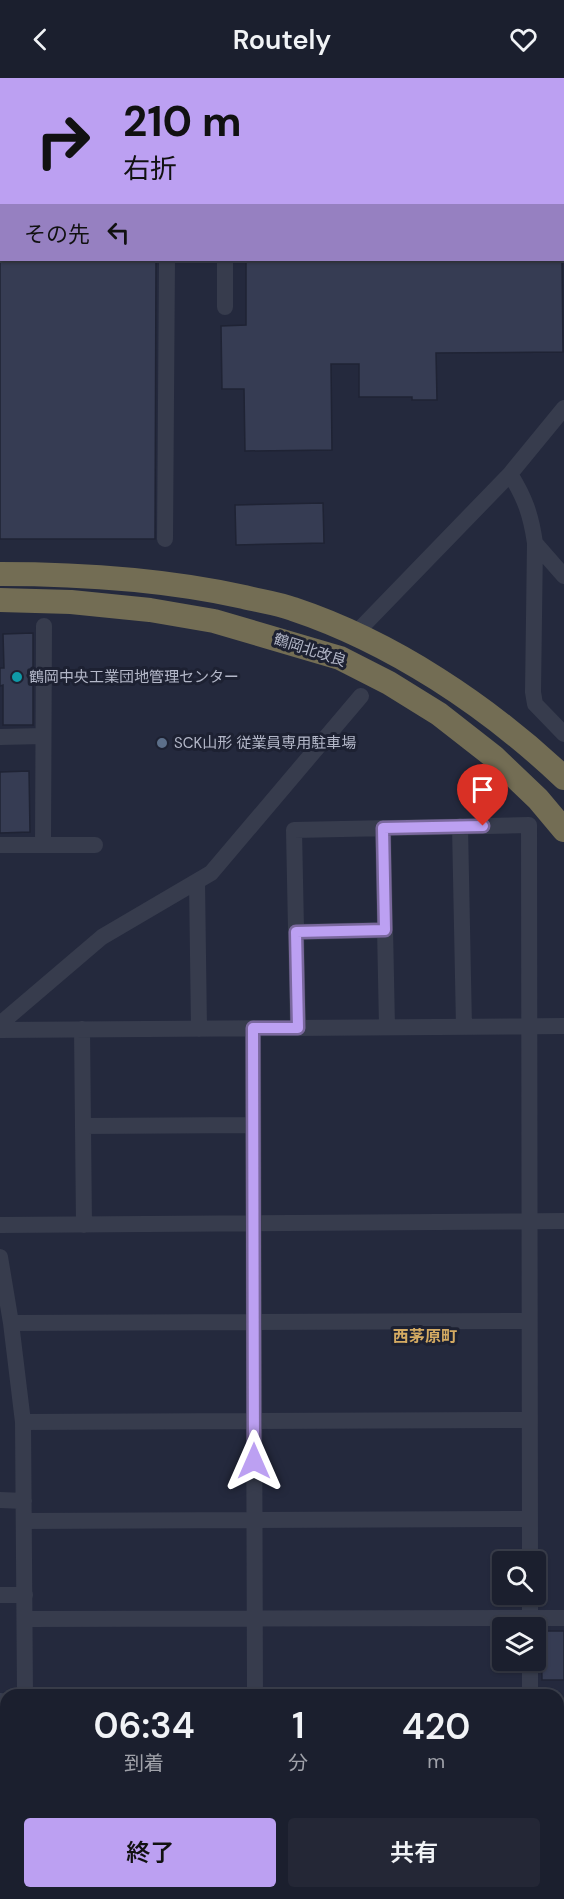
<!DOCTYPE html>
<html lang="ja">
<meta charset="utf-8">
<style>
body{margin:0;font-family:"DM Sans","Noto Sans JP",sans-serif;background:#242736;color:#f1f3f6;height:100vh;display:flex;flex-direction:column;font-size:22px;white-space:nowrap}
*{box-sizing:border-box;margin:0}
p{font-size:20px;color:#a0a2aa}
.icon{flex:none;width:33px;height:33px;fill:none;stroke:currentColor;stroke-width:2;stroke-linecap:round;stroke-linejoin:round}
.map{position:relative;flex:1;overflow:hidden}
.sheet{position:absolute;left:0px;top:1611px;width:564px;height:210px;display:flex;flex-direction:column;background:#1b1f2e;border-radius:18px 18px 0 0;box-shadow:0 2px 4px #0004,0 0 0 2px #393d4a}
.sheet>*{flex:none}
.top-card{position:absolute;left:0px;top:0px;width:564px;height:183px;box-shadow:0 2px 4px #0004,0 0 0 2px #393d4a;background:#bca0f2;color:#111;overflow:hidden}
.buttons{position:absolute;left:492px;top:1473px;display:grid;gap:12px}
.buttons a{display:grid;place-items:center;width:54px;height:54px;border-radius:6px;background:#1b1f2e;box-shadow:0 2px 4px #0004,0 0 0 2px #393d4a;font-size:30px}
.pin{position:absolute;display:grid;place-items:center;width:51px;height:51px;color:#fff;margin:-62px -26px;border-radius:50% 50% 50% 0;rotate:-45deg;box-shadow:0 0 6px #0007}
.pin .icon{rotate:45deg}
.me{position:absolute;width:66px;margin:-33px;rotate:0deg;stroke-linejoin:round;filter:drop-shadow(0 0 4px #0008)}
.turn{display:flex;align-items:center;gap:21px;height:126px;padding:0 24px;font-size:27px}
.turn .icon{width:78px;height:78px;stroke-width:2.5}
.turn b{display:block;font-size:42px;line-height:51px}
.then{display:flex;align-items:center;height:57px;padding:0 24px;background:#0003;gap:12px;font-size:22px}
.eta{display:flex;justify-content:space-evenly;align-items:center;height:102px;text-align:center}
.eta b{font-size:36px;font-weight:600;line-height:42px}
.cta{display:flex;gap:12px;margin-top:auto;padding:12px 24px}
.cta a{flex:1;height:69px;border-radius:6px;background:#bca0f2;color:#111;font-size:24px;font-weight:600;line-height:69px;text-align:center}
.cta a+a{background:#242736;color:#f1f3f6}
header{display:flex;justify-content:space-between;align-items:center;height:78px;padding:0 24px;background:#1b1f2e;font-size:27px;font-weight:600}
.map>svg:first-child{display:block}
.building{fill:#363c53;stroke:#1f2334;stroke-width:1.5}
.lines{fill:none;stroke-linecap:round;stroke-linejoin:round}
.minor{stroke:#373c4d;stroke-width:16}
.highway{stroke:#736d54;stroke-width:24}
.route-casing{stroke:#7a689d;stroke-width:15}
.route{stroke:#bca0f2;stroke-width:10}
.culture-dot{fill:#0f9aa8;stroke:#1d2132;stroke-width:2}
.service-dot{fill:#5c6f8a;stroke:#1d2132;stroke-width:2}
.labels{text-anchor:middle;stroke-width:6;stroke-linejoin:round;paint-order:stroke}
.street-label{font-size:15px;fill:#b3b7c8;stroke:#1d2132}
.poi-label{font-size:15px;fill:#b3b7c8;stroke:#1d2132;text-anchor:start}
.neighbourhood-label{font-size:16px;font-weight:bold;fill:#d4aa62;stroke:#1d2132}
</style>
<header><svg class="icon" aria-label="back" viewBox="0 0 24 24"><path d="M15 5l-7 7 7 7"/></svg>Routely<svg class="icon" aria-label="heart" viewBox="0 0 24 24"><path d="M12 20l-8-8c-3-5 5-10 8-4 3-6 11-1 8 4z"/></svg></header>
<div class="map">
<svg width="564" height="1821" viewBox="0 0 564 1821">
<rect width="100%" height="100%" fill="#24293d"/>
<!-- building -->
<path class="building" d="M0 182H156L155 461H0Z
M246 182H562L563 274 436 275 437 322H412V319H359V286H331L332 372 245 373 244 311H222L221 248 246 247Z
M323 425 324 465 236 467 235 427Z
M33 555V647H3V607L0 608V590H4L3 556Z
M29 693 30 754 0 755V694Z
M541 1553H564V1602H542Z"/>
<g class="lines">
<!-- minor -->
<path class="minor" d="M515 0V2
M168 2V0
M348 2V0
M562 118H564
M225 182V229
M510 396C525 420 531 437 535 465L533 614 535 626 564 656
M165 461 167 182
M535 465 564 498
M356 555 510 396 564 330
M0 659 43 658
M460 748 464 949
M383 750 387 949
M0 767H95
M43 767 44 548
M197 803 199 951
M296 854 385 852
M0 946 102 859 211 795 361 618
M253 950 255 1617
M298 950 294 752 529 747 530 1484
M82 951 84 1147
M0 952 564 948
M83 1048 253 1047
M0 1147 564 1143
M0 1179 11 1245 23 1344 25 1617
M11 1245 529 1243
M23 1344 529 1342
M0 1422 24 1423
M24 1443 529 1441
M530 1516V1550
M0 1517H25
M25 1541 564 1540
M530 1582V1617
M0 1623 6 1624
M558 1656H564
M558 1721 564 1723
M0 1800H6
M38 1815V1821
M405 1815V1821"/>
<!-- highway -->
<path class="highway" d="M0 496C83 496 163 501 244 519 260 523 277 525 293 531 392 564 488 628 564 700
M0 522 71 524 150 532 214 543 340 580 389 605 439 636 494 679 538 721 564 752"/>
</g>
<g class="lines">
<defs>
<path id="route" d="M254 1383 253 950H298L296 854 385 852 383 750 483 748"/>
</defs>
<!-- route casing -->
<use href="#route" class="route-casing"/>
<!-- route -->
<use href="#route" class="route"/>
</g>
<!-- markers -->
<circle class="culture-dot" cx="17" cy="599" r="6"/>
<circle class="service-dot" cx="162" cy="665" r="6"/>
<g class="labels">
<!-- street labels -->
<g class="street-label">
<text transform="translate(310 572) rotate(18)" y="5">鶴岡北改良</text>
</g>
<!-- poi labels -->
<g class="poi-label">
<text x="29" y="604">鶴岡中央工業団地管理センター</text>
<text x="174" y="670">SCK山形 従業員専用駐車場</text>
</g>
<!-- neighbourhood labels -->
<g class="neighbourhood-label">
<text x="425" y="1264">西茅原町</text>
</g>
</g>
</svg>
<div class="buttons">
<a><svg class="icon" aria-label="search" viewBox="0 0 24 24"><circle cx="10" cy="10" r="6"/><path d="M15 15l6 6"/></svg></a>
<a><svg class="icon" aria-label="layers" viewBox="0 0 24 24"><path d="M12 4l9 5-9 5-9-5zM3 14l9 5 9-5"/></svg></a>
</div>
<div class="pin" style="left:483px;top:748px;background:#d93025"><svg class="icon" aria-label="arrive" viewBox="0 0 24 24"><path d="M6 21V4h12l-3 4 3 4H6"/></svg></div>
<svg class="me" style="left:254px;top:1383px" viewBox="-20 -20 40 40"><path d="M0-17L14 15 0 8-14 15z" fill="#bca0f2" stroke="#fff" stroke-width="4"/></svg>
<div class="top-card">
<div class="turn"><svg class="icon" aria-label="right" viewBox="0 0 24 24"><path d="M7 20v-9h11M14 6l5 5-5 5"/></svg><div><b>210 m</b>右折</div></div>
<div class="then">その先<svg class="icon" aria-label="left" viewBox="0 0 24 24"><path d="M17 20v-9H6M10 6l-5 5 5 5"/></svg></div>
</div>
<section class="sheet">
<div class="eta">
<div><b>06:34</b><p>到着</p></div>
<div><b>1</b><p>分</p></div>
<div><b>420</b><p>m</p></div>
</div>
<div class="cta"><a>終了</a><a>共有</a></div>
</section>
</div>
